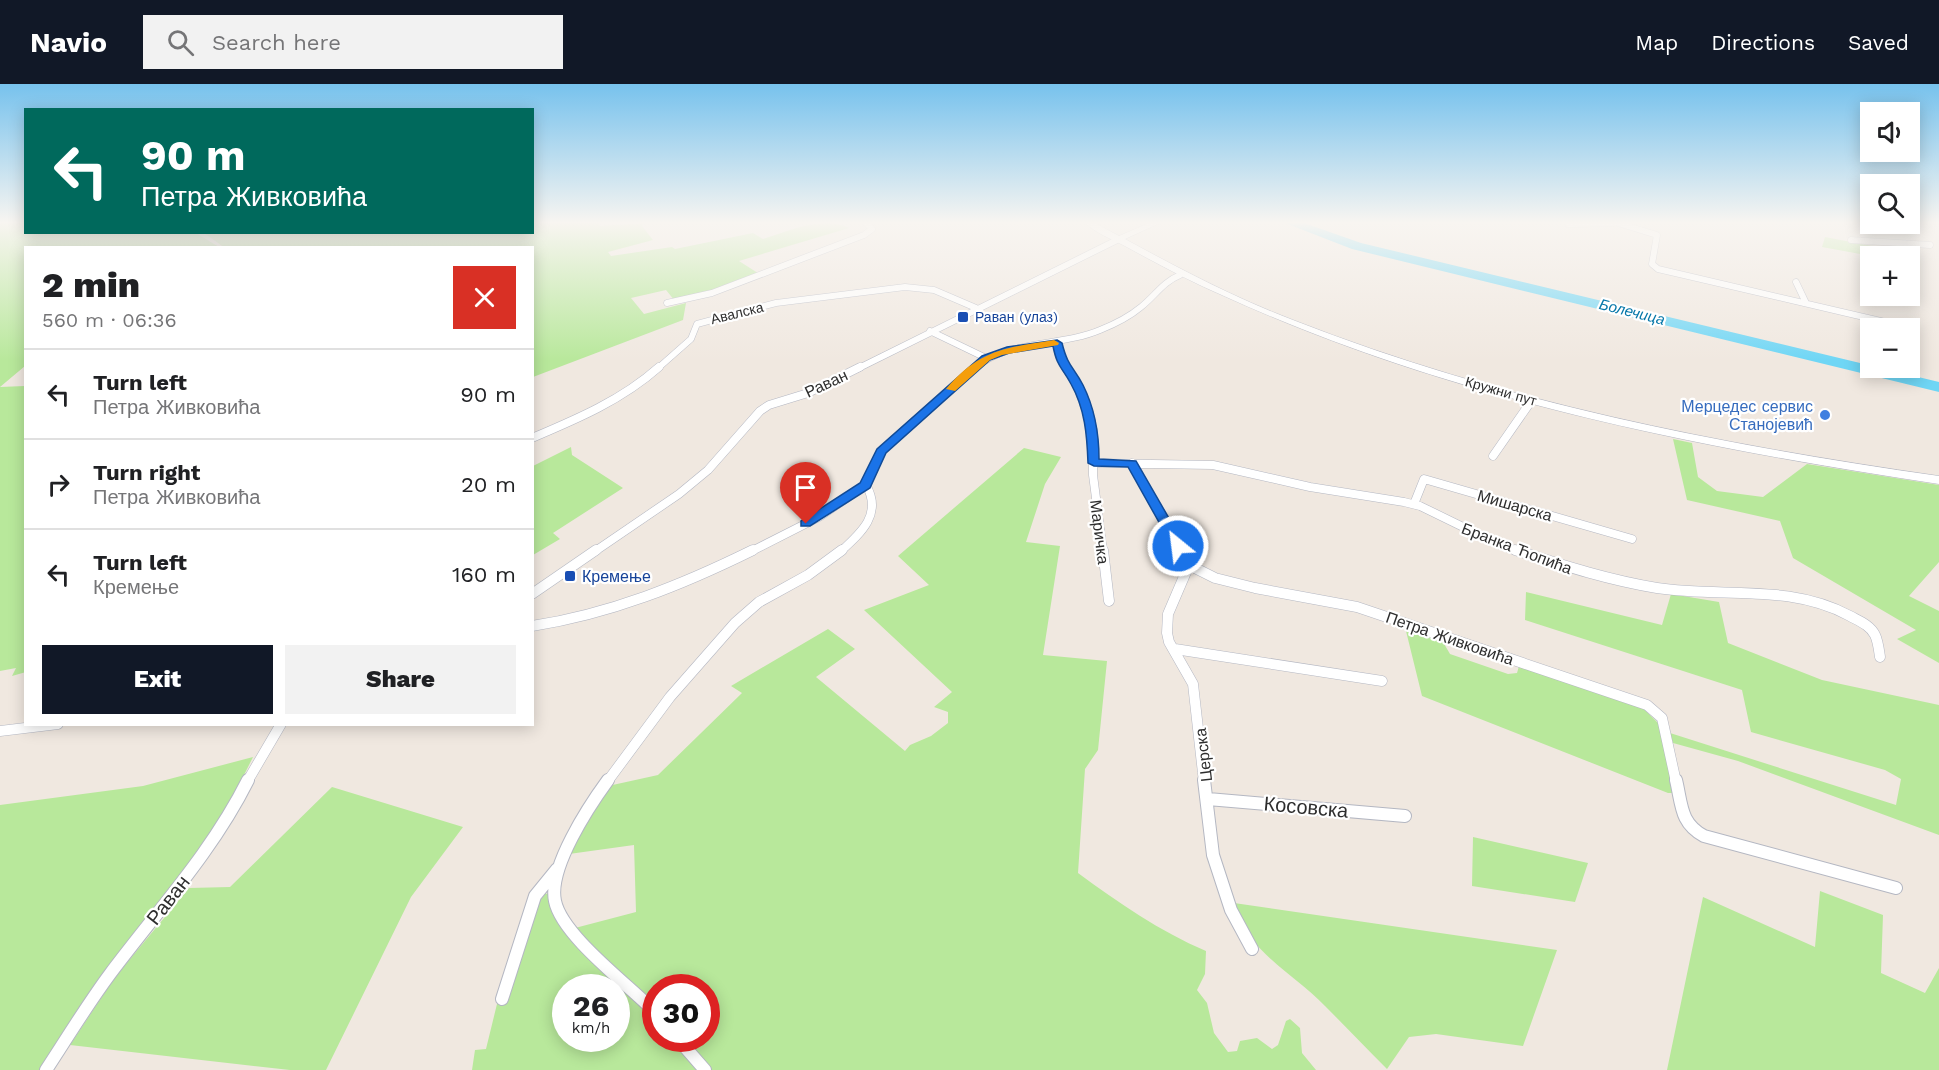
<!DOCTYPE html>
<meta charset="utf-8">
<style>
body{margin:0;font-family:"Work Sans",sans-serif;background:#f2f2f2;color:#202124;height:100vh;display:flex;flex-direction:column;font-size:22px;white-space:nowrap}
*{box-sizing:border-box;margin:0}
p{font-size:20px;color:#757577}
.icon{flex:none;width:33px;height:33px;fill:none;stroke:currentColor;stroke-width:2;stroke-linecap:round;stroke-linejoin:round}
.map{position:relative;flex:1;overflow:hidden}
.sheet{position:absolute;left:24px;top:162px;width:510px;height:480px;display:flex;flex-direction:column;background:#fff;border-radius:0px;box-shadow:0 3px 15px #0003}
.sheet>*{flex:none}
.top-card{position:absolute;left:24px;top:24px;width:510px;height:126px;border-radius:0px;box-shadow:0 3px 15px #0003;background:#00695c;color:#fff;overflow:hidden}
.fabs{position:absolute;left:1860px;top:18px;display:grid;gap:12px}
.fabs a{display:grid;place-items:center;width:60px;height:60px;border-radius:0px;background:#fff;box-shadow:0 3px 15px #0003;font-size:30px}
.speed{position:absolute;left:552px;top:890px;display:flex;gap:12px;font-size:30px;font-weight:700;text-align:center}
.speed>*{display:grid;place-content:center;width:78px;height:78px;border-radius:50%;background:#fff;box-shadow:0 3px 15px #0003;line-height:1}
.speed small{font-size:15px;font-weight:400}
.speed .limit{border:9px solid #d22;background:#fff;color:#111}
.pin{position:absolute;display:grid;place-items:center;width:51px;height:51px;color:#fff;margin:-62px -26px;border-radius:50% 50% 50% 0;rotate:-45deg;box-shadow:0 0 6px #0007}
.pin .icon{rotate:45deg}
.me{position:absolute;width:66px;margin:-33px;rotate:331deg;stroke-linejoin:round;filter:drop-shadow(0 0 4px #0008)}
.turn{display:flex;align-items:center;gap:21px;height:126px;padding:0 18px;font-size:27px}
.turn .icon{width:78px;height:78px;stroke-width:2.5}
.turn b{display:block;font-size:42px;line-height:51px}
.round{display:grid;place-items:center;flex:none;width:63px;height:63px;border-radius:0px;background:#f2f2f2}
.head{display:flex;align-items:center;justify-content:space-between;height:102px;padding:0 18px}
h1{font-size:36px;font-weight:800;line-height:45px}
.primary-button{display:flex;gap:12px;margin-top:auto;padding:12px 18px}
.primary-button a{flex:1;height:69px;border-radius:0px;background:#111827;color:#fff;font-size:24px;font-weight:800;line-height:69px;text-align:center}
.primary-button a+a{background:#f2f2f2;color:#202124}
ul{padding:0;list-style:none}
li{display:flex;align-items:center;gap:18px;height:90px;padding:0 18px;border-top:2px solid #e0e0e0}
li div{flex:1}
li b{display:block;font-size:22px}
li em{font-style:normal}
header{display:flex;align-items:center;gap:36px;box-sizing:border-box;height:84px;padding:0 30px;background:#111827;color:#fff}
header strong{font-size:28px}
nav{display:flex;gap:33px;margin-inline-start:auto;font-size:21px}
.search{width:420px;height:54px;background:#f2f2f2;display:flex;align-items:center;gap:15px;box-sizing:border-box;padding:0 21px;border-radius:0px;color:#757577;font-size:22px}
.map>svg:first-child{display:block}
.green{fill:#b8e89b;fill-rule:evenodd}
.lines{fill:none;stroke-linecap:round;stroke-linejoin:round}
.river{fill:#6fd6f5;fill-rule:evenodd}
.street-far3-casing{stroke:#b4b7c2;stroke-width:7}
.street-far2-casing{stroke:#b4b7c2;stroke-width:9}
.street-far1-casing{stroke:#b4b7c2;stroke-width:11}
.street-casing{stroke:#b4b7c2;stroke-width:14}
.secondary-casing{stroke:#b4b7c2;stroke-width:1}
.street-far3{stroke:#fff;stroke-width:6}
.street-far2{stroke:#fff;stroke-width:8}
.street-far1{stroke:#fff;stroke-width:10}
.street{stroke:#fff;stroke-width:12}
.secondary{fill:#fff;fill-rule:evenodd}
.route{fill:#1a73e8;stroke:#114b97;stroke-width:1.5}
.slow{fill:#f59e0b}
.transit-dot{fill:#1a4fb4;stroke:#fff;stroke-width:2}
.shop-dot{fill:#3f7fe0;stroke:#fff;stroke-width:2}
.labels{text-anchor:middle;stroke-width:4.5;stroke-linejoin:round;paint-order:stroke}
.far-street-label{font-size:14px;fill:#2e2e2e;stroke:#fff}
.far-transit-label{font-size:14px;fill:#164399;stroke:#fff;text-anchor:start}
.far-water-label{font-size:15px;font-style:italic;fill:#0677a9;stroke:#fff}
.street-label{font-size:16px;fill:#2e2e2e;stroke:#fff}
.shop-label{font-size:16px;fill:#366cbe;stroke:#fff;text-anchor:end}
.transit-label{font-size:16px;fill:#164399;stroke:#fff;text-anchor:start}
.near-street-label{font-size:20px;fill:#2e2e2e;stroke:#fff}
</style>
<header>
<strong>Navio</strong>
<div class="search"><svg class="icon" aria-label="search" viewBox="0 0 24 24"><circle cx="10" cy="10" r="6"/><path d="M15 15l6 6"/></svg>Search here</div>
<nav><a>Map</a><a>Directions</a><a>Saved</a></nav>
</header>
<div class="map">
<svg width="1939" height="986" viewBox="0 0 1939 986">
<rect width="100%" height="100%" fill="#f0e8e0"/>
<!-- green -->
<path class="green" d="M0 139H25L26 148 196 149 219 163 26 164 25 282 0 303Z
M533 139H599L600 142 644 139 642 142 653 156 608 168 611 172 672 163 675 165 753 149 763 155C790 147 823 131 849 144L739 177 761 191 712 209 675 217 666 206 631 214 644 230 686 219 683 236 533 293 532 164H225L204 149 532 148Z
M1825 153 1893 166 1894 172H1871L1822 163Z
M25 302 26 588 12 592 16 584 0 587V303Z
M1673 355 1692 359 1698 393 1717 407 1763 413 1807 380 1939 401V478L1909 512 1939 527V579L1897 555 1916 546 1793 474 1780 437 1687 416Z
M571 363 572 371 623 404 553 449 560 455 533 471V382Z
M1024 364 1061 373 1045 400 1026 458 1060 462 1043 571 1107 577 1098 666 1085 685 1078 789C1119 819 1159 847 1206 867L1205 890 1197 906 1207 919 1214 949 1228 968 1237 967 1240 957 1257 954 1272 965 1278 961 1286 937 1290 935 1300 944 1302 969 1316 986H708L681 954H706V903H656L655 924 592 865 575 844 636 828 634 761 569 770 608 702 658 691 742 609 731 602 828 545 855 565 816 593 905 667 910 661 931 652 948 639V628L934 623 952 608 864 526 929 501 898 472Z
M1526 508 1662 541 1671 510 1719 518 1728 559 1822 596 1939 621V751L1738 677 1673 659 1670 649 1896 721 1901 695 1885 686 1751 648 1742 606 1525 536Z
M1406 547 1443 558 1450 570 1508 590 1517 589 1519 582 1639 620 1659 640 1676 709H1668L1422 612Z
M253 673 227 725 172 803 103 890 39 986H0V721L143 702Z
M332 703 463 743 411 813 326 986H290L70 961 115 893 189 804 230 803Z
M1473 753 1588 779 1575 818 1472 802Z
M1820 807 1883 831 1881 889 1925 909 1939 884V986H1667L1703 813 1815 863Z
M551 809 550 815 655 935 656 954H672L699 986H472L475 966 486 965 497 920 504 919 539 811ZM566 903H616V954H566Z
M1234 819 1557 866 1523 962 1436 950 1409 953 1387 985C1366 964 1346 943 1325 922 1292 888 1247 868 1234 819Z"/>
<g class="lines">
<!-- river -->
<path class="river" d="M1285 139H1304L1361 159 1939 298V308L1352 165Z"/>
<defs>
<path id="street-far3" d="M1618 139 1657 151 1652 180 1658 185 1885 238
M1568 140 1614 139
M1851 156 1930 161
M1796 198 1806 219
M667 219 712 209 864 151 872 145 866 139
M930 247 986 274
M1057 259 1066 285
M657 285 691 255 697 240 776 219 905 203 934 206 976 224
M857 285 1117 156
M974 285C1008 255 1060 263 1100 246 1115 240 1129 233 1141 223 1155 212 1163 198 1180 191"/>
<path id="street-far2" d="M1065 283 1076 298 1093 346V391L1103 468
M532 354C577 335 622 316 659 283
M1493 372 1532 316
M1093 379 1213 381 1310 403 1404 418 1420 422 1502 462 1520 468
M1132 379 1182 468
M1414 420 1424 395 1632 455
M594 468 679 410 708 386 760 327 769 321 808 309 860 283
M750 468 819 433 866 401 881 367 975 283
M840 468C861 449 883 430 866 401"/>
<path id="street-far1" d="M1103 466 1109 517
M1181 466 1189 481 1215 494 1255 504 1357 523 1647 621 1662 634 1676 698
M1515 466C1562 481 1608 496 1657 504 1722 514 1789 499 1850 532 1859 537 1870 541 1875 551 1878 557 1879 566 1880 573
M1189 481 1168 530 1167 549 1169 558 1193 600 1204 698
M532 510 596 466
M532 542C610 530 682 501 753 466
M1175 565 1382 597
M0 647 58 640
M247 698 281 640
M607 698 670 613 735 539 759 518 808 491 842 466"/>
<path id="street" d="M608 696C589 722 548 784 555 817 562 852 630 902 656 929
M1204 696 1213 771 1231 826 1252 865
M1676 696C1682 721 1680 739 1704 752L1896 804
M1208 715 1405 732
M502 915 535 812 557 785
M677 954 705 986
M46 986C67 954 87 921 110 890 158 826 212 768 248 696"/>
<path id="secondary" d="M1085 139H1095L1119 152 1149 139H1160L1125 155C1180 185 1235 214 1293 236 1502 318 1717 360 1939 392V400C1694 363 1451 315 1224 212 1189 197 1156 179 1123 161 1111 155 1096 149 1085 139Z"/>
</defs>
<!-- street-far3 casing -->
<use href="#street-far3" class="street-far3-casing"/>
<!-- street-far2 casing -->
<use href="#street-far2" class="street-far2-casing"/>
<!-- street-far1 casing -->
<use href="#street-far1" class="street-far1-casing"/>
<!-- street casing -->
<use href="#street" class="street-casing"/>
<!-- secondary casing -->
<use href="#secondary" class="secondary-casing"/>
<!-- street-far3 -->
<use href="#street-far3" class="street-far3"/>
<!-- street-far2 -->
<use href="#street-far2" class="street-far2"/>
<!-- street-far1 -->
<use href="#street-far1" class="street-far1"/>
<!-- street -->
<use href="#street" class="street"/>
<!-- secondary -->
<use href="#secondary" class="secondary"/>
</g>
<!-- sky -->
<linearGradient id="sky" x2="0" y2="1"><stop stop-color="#77c2ed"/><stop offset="0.5" stop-color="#f8f5f1"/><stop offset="1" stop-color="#f8f5f1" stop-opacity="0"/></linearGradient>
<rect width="1939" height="277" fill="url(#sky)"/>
<!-- route -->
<path class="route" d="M1057 256 1062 259C1068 283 1073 282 1083 301 1095 325 1099 348 1099 375L1136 377 1185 462 1183 465H1174L1128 383 1094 382 1088 379C1087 351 1085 325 1071 300 1062 283 1057 283 1053 262L1009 269 990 276 886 369 870 404 810 442H801V437L860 399 877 365 982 272 1007 263Z"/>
<!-- slow -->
<path class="slow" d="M1054 256 1059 259 1058 261 1002 271 990 276 955 307 946 305C980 265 1006 264 1054 256Z"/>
<!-- markers -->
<g class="transit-dot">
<rect x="957" y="227" width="12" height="12" rx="3"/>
<rect x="564" y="486" width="12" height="12" rx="3"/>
</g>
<circle class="shop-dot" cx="1825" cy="331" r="6"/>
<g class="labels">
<!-- far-street labels -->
<g class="far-street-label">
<text transform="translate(737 229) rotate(-14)" y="5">Авалска</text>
<text transform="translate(1501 307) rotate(16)" y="5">Кружни пут</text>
</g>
<!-- far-transit labels -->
<g class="far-transit-label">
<text x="975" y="238">Раван (улаз)</text>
</g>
<!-- far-water labels -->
<g class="far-water-label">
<text transform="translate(1632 228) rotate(14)" y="5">Болечица</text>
</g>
<!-- street labels -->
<g class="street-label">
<text transform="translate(826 299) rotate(-25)" y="6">Раван</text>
<text transform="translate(1515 421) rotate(16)" y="6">Мишарска</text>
<text transform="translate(1100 448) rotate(83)" y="6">Маричка</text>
<text transform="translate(1517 464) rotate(21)" y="6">Бранка Ћопића</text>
<text transform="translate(1450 554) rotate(19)" y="6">Петра Живковића</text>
<text transform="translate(1203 671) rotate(-97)" y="6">Церска</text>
</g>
<!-- shop labels -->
<g class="shop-label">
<text x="1813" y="328">Мерцедес сервис<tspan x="1813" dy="18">Станојевић</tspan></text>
</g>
<!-- transit labels -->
<g class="transit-label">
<text x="582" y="498">Кремење</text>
</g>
<!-- near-street labels -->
<g class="near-street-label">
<text transform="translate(1306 723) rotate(5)" y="7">Косовска</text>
<text transform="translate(168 816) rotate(-52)" y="7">Раван</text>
</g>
</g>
</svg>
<div class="fabs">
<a><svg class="icon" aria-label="sound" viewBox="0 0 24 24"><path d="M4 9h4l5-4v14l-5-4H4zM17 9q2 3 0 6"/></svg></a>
<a><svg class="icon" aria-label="search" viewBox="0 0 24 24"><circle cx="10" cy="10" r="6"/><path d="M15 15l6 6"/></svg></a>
<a>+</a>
<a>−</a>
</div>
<div class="speed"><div>26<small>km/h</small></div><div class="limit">30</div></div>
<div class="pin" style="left:806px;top:440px;background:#d93025"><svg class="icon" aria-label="arrive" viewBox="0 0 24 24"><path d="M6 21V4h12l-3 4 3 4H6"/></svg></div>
<svg class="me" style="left:1178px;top:462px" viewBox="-20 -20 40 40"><circle r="17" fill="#1a73e8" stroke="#fff" stroke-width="3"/><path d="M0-11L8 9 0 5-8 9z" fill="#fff"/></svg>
<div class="top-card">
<div class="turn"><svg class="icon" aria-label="left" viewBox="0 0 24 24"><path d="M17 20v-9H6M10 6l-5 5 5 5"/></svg><div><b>90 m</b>Петра Живковића</div></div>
</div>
<section class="sheet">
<div class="head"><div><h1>2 min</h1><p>560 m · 06:36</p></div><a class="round" style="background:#d93025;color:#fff"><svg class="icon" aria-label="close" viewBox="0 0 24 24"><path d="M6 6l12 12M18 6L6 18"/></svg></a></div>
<ul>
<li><svg class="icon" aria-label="left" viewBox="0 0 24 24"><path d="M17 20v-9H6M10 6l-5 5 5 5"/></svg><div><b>Turn left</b><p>Петра Живковића</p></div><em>90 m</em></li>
<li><svg class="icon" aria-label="right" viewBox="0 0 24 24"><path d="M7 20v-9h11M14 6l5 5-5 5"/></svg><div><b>Turn right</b><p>Петра Живковића</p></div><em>20 m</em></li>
<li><svg class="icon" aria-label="left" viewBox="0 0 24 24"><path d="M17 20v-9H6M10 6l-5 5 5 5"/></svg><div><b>Turn left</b><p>Кремење</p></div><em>160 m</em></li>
</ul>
<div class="primary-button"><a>Exit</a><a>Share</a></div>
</section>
</div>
